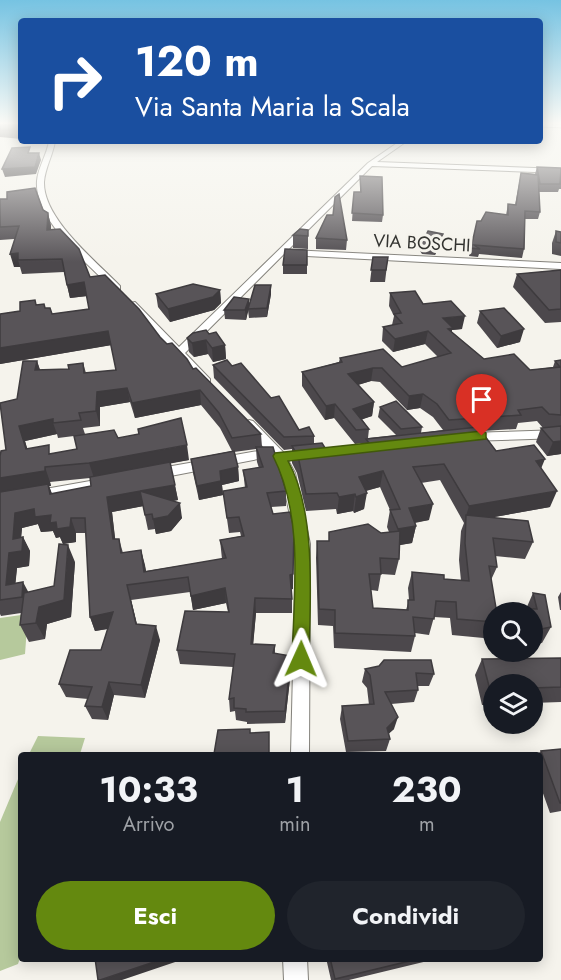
<!DOCTYPE html>
<html lang="it">
<style>
body{margin:0;font-family:Jost,sans-serif;background:#20242c;color:#f1f3f6;height:100vh;display:flex;flex-direction:column;font-size:22px;white-space:nowrap}
*{box-sizing:border-box;margin:0}
p{font-size:20px;color:#9ea1a6}
.icon{flex:none;width:33px;height:33px;fill:none;stroke:currentColor;stroke-width:2;stroke-linecap:round;stroke-linejoin:round}
.map{position:relative;flex:1;overflow:hidden}
.drawer{position:absolute;left:18px;top:752px;width:525px;height:210px;display:flex;flex-direction:column;background:#171b24;border-radius:6px;box-shadow:0 3px 15px #0003}
.drawer>*{flex:none}
.top-card{position:absolute;left:18px;top:18px;width:525px;height:126px;border-radius:6px;box-shadow:0 3px 15px #0003;background:#1a4fa0;color:#fff;overflow:hidden}
.buttons{position:absolute;left:483px;top:602px;display:grid;gap:12px}
.buttons a{display:grid;place-items:center;width:60px;height:60px;border-radius:50%;background:#171b24;box-shadow:0 3px 15px #0003;font-size:30px}
.pin{position:absolute;display:grid;place-items:center;width:51px;height:51px;color:#fff;margin:-62px -26px;border-radius:50% 50% 50% 0;rotate:-45deg;box-shadow:0 0 6px #0007}
.pin .icon{rotate:45deg}
.me{position:absolute;width:66px;margin:-33px;rotate:1deg;stroke-linejoin:round;filter:drop-shadow(0 0 4px #0008)}
.turn{display:flex;align-items:center;gap:21px;height:126px;padding:0 18px;font-size:27px}
.turn .icon{width:78px;height:78px;stroke-width:2.5}
.turn b{display:block;font-size:42px;line-height:51px}
.eta{display:flex;justify-content:space-evenly;align-items:center;height:102px;text-align:center}
.eta b{font-size:36px;font-weight:700;line-height:42px}
.action{display:flex;gap:12px;margin-top:auto;padding:12px 18px}
.action a{flex:1;height:69px;border-radius:36px;background:#64890f;color:#fff;font-size:24px;font-weight:700;line-height:69px;text-align:center}
.action a+a{background:#20242c;color:#f1f3f6}
.map>svg:first-child{display:block}
.green{fill:#b6c99c}
.lines{fill:none;stroke-linecap:round;stroke-linejoin:round}
.service-casing{stroke:#84827c;stroke-width:4.5}
.minor-casing{stroke:#84827c;stroke-width:2}
.service{stroke:#fff;stroke-width:3}
.minor{fill:#fff;fill-rule:evenodd}
.wall{fill:#4c484c;fill-rule:evenodd}
.shaded-wall{fill:#3e3b3e}
.building{fill:#585458;stroke:#3e3b3e;stroke-width:1.5}
.route{fill:#64890f;stroke:#41590a;stroke-width:1.5}
.labels{text-anchor:middle;stroke-width:6;stroke-linejoin:round;paint-order:stroke}
.far-street-label{font-size:18px;fill:#343431;stroke:#f5f3ec}
</style>
<div class="map">
<svg width="561" height="980" viewBox="0 0 561 980">
<rect width="100%" height="100%" fill="#f5f3ec"/>
<!-- green -->
<path class="green" d="M28 614 25 654 0 660V618Z
M38 736 85 738 80 754H29Z
M21 772V955L18 964 0 971V822Z"/>
<g class="lines">
<defs>
<path id="service" d="M540 125 561 126"/>
<path id="minor" d="M49 141H55C53 155 45 168 44 182 43 219 96 261 120 286V290H114C89 265 34 220 37 181 38 167 47 155 49 141Z
M400 141H407L377 162 561 169V173L372 166 185 353 210 379V383H202L127 304 135 302 179 347 368 163Z
M290 250 561 263V269L287 255V251Z
M249 420 253 421 284 453 295 473 310 544 309 754H291L296 544 281 473 275 460 258 459 155 479 148 474 155 469 258 451H267L243 424Z
M561 430V438L467 441 461 437 467 433Z
M107 478 112 480 114 483 112 486 0 507V497Z
M283 958H307L308 980H284Z"/>
</defs>
<!-- service casing -->
<use href="#service" class="service-casing"/>
<!-- minor casing -->
<use href="#minor" class="minor-casing"/>
<!-- service -->
<use href="#service" class="service"/>
<!-- minor -->
<use href="#minor" class="minor"/>
</g>
<!-- wall -->
<path class="wall" d="M0 124H21V139L0 137Z
M537 167 561 169V189H559L558 192H539L540 212 538 219H525L524 249 522 258 479 254 478 257 469 256 477 221H481L506 215 508 204 515 205 521 173 535 174Z
M360 176 383 215 382 222 352 221 354 192H360Z
M0 199 43 210 48 213 51 226V230L90 277 160 337 261 434 262 447 286 491V506L271 507 273 514 294 529 293 589H291L292 599V613H256L253 644 275 645V654L291 656V670L285 723 247 724V722L236 720 235 711 230 712 229 699 233 667 180 664 177 650 228 612 226 603 193 610 190 592 131 600 137 624 160 640 145 698 114 695 108 720 92 719 85 706 88 699 66 697 59 684 101 650 108 629 95 631 90 617 86 533H76V542L63 544 60 537 56 538 53 531 41 532 38 524 22 528 21 537H23L30 551 29 566 17 568 15 584 28 592 54 586 75 562 71 617 47 624 45 639 29 642 20 625 21 613 1 616 0 614V456L6 450 17 399 37 361 40 370 69 369 83 363 86 373 116 370 111 345 0 364V314L20 311 37 305 45 308 52 314 89 309 87 296 70 298 64 272 22 274 20 267H14V239L0 240ZM130 402 135 418 201 405 220 428 232 451 191 459 193 473 199 500 223 495 222 485 239 481 238 467 234 452 256 449 257 462 259 468 243 470 245 488 223 491 229 533 240 532 241 536 220 540 222 559 146 571 141 550 123 553 119 539H115L112 512 143 506 148 530 155 529 156 534 171 531 182 518 173 501 178 500 170 463 189 460 118 438 85 434 83 428 100 426V407ZM57 434 58 438 74 436 77 449 52 454 27 449 25 441ZM90 478 91 486 52 494 49 486H51L50 482Z
M308 230V249L293 248V235Z
M556 231 561 232V256L552 254V243Z
M316 238 347 240 346 250 316 249Z
M441 242 435 255 422 254 420 251 422 243Z
M307 250V274H283V265Z
M373 257H388L385 282H370Z
M561 270V322L545 323 513 287 517 274Z
M271 285V294L267 317 249 318 248 310 246 320 225 319 224 310 249 299V307Z
M220 290 221 303 214 310 170 322 158 307 156 294Z
M390 293 423 304 462 329 452 330V332L484 359 530 370 553 367 555 361 561 360V454L547 456 536 442 541 428H543L537 421 518 423 516 429 482 431 496 451 541 468 550 507 494 517 533 542 525 559 495 556 497 567 491 580 496 608 526 609 533 593 551 627 542 643 533 644 532 612H494V639L452 635 450 618 434 617 429 635 415 633V636L411 652 334 648 333 626 318 625 316 558 317 541H329V532L381 533 389 532 387 527 390 510 380 487 366 491 364 509 354 513 353 511 337 514 336 509 306 511 297 473 292 463V449L284 450 214 378 213 365 299 430 314 436V444L327 451 365 444V443L355 444 334 418 325 420 302 386V372L339 362 340 358 402 367 438 357 425 344 393 352 382 341 383 327 392 325 394 316 389 306ZM371 381 380 382 407 410 420 408 433 417 443 430 421 433 422 427 380 407 378 417 396 435 368 438 369 429 362 419 372 416 374 402 358 385ZM440 480 464 523 461 531 459 560 461 581 444 579 412 572 408 588 409 600 406 610 373 608 371 590 378 591 381 574 395 575 399 559V545L412 543 416 526 415 523 429 520 421 483Z
M480 311 520 342 497 348 477 323Z
M209 334 225 345 226 359 213 362 208 354 194 357 189 352 187 338Z
M561 592V610H560L558 597Z
M561 658V702L532 703V684H494V705H482L475 675 482 659Z
M365 669 434 674 429 686H418V690L414 702 391 704 394 729 388 734 390 739 386 751 346 752 340 719 342 706 369 705 367 688 362 682Z
M561 749V811L550 813 540 785V754H538L541 751Z
M326 958H440L349 980H331Z"/>
<!-- shaded-wall -->
<path class="shaded-wall" d="M39 153 41 160 36 174 5 177 2 169Z
M48 213 51 226V243L47 230Z
M443 234 441 242 435 255 436 246Z
M18 253V260L20 267H14L10 254Z
M84 282 87 296 70 298 67 285Z
M271 285V294L267 317V308Z
M220 290 221 303 214 310 170 322 168 309Z
M249 299V308L246 320 245 310Z
M465 316 462 329 452 330 450 341 443 318Z
M524 329 520 342 497 348 501 336Z
M108 331 112 345 0 364V348Z
M428 331 425 344 393 352 395 339Z
M206 340 208 354 194 357 192 343Z
M225 345 226 359 213 362 212 348Z
M37 361 42 376 35 370Z
M373 368 371 381 347 388 348 374Z
M127 388 130 402 100 407V426L96 411 97 392Z
M200 390 201 405 135 418 132 403Z
M423 394 420 408 407 410 409 396Z
M374 402 372 416 352 423 353 409Z
M335 404 334 418 325 420 326 406Z
M53 419V423L57 434 25 441 32 464 26 449 19 426Z
M561 441V454L547 456 553 442Z
M187 445 189 460 94 478 89 463Z
M545 459 538 476 536 461Z
M45 467 50 482 51 486H49L54 499 0 495V478Z
M238 467 239 481 222 485 223 495 199 500 197 486 220 471Z
M383 471 380 487 357 493 359 477Z
M175 485 178 500 144 506 112 512 117 554 113 539 107 497 140 491Z
M557 491 550 507 466 522V515L464 523 469 506Z
M367 493 364 509 354 513 356 497Z
M355 494 353 511 337 514 339 497Z
M180 503 182 518 171 531 156 534 153 519Z
M433 504 429 520 405 524 409 508Z
M34 509 51 515 71 518 76 533V542L63 544 60 537 56 538 53 531 41 532 38 524 22 528 20 551 23 537 30 551 29 566 17 568 14 599 6 585 9 553 13 539 15 513Z
M416 526 412 543 395 546 398 529Z
M68 545 75 562 71 617 47 624 45 639 36 623 39 607 64 600Z
M141 550 145 565 148 583 144 572Z
M293 574V589L289 590 290 575Z
M23 582 31 597 29 611 22 597Z
M127 585 131 600 140 638 136 624Z
M225 588 226 603 193 610 191 596Z
M255 598 256 613 252 658 251 644Z
M113 612 118 627 95 631 90 617Z
M156 626 160 640 145 698 141 685Z
M291 656V670L285 723V711Z
M109 682 114 695 108 720 102 707Z
M398 717 394 729 383 739 387 728Z
M166 958H187L122 980H100Z"/>
<!-- building -->
<path class="building" d="M0 124H21V131L0 130Z
M30 147 28 153H39L35 167 2 169 12 148Z
M537 167 561 168 560 184H540Z
M521 173 538 175 540 212 525 211 524 249 474 245 480 249 471 248 477 221H481L486 212 508 215V204L516 205Z
M360 176 382 177 383 215 352 213 354 192H361Z
M35 188 43 210 48 213 47 230 60 229 79 249 90 277 105 275 139 309 160 337 167 344 172 343 187 359 193 369 196 368 261 434 232 438 219 413 200 390 132 403 127 388 97 392 96 411 79 413 81 420 53 423V419L19 426 26 449 49 445V454L77 449 74 436 114 430 118 438 139 434 138 429 181 418 187 445 89 463 45 467V471L0 478V456L1 451 6 450 0 403 17 399 23 361H37L35 370 69 369 68 365 83 363 84 373 116 370 108 331 0 348V314L20 311V302L35 300 36 305 44 304 45 308H50L52 314 89 309 84 282 67 285 62 259 18 260V253L10 254 19 226 0 227V199H7V192Z
M339 194 347 240 316 238 327 215H333L335 197Z
M300 229 308 230V236L293 235Z
M428 231 443 234 436 246H423L422 243Z
M556 231 561 232V243L556 242Z
M285 249 307 250V265H283Z
M373 257H388L386 270H371Z
M561 270V309L549 310 517 274Z
M193 284 220 290 213 297 168 309 156 294Z
M255 285H271L267 308 248 309Z
M415 291 423 304 451 301 465 316 443 318 453 328 448 329 484 359 514 354 530 370 560 367 555 361 561 360V415L549 414 542 407 518 410 521 415 449 420 437 404 423 394 409 396 382 368H373L348 374 374 402 353 409 369 429 356 430 335 404 326 406 302 372 342 362 340 358 383 349 402 367 451 353 428 331 395 339 383 327 402 323 394 314 401 313 390 293Z
M234 297 249 299 245 310H224Z
M504 308 524 329 501 336 480 311Z
M206 330 209 334 216 332 225 345 212 348 206 340 192 343 187 338 193 333Z
M227 360 232 366 241 363 271 398 279 396 299 430 309 427 314 436 284 437 213 365Z
M396 401 422 427 401 429 380 407Z
M561 426V441L553 442 541 428Z
M478 427 496 451 534 445 545 459 536 461 557 491 469 506 444 464 413 467 433 504 409 508 416 526 398 529 390 510 400 509 383 471 359 477 367 493 356 497 355 494 339 497 337 493 306 494 298 456 292 446 322 443 327 451 369 443 366 439Z
M256 447H273L286 491 267 493 273 514 290 512 294 529 293 574 290 575 292 599 255 598 251 644 275 645 273 653 291 656 285 711 246 712V709L234 708V698L229 699 235 654 177 650 185 611 229 612 225 588 191 596 188 577 127 585 136 624 156 626 141 685 109 682 102 707 85 706 92 687 59 684 70 650H101L113 612 90 617 85 518H71L70 527 57 529 56 522 50 523 51 515 35 517 34 509 15 513 13 539 23 537 22 551 9 553 6 585 23 582 22 597 0 600V492L48 484 50 494 91 486 90 477 170 462 175 485 140 491 180 503 168 516 153 519 152 514 145 515 140 491 107 497 113 539H119L121 553 141 550 144 572 226 558 220 540 244 536 239 517 227 518 223 491 247 487 243 470 263 467Z
M234 451 238 467 220 471 221 481 197 486 191 459Z
M466 515 528 521 533 542 493 538 497 567 489 566 496 608 537 609 533 593 545 595 551 627 541 629V626H532V612H494V622L457 619 456 602 436 601 434 619 413 617 415 636 335 633V610L319 609 317 541H329V532L368 524 381 533 400 531 399 559 380 558 381 574H369L373 608 408 610V600H414L412 572 444 575V579L469 581 465 543Z
M59 544 68 545 64 600 39 607 36 623 20 625 24 593 54 586Z
M561 658V687L532 688V684H494V690H490L482 659Z
M384 660H431L434 674 416 673 418 690 385 692 398 717 387 728 390 739 348 741 342 706 374 704 370 675 365 669 379 666Z
M250 729V733L269 732V754H214L218 730Z
M561 749V803H560L541 751Z
M95 958H166L100 980H98Z
M330 958H422L335 979Z"/>
<!-- sky -->
<linearGradient id="sky" x2="0" y2="1"><stop stop-color="#76c3e2"/><stop offset="0.47" stop-color="#fafaf6"/><stop offset="1" stop-color="#fafaf6" stop-opacity="0"/></linearGradient>
<rect width="561" height="262" fill="url(#sky)"/>
<!-- route -->
<path class="route" d="M482 431 486 433V439L288 461C317 513 310 600 309 659L307 664 301 666 295 664 292 659C294 593 304 517 273 456L275 453Z"/>
<g class="labels">
<!-- far-street labels -->
<g class="far-street-label">
<text transform="translate(422 243) rotate(3)" y="6">VIA BOSCHI</text>
</g>
</g>
</svg>
<div class="buttons">
<a><svg class="icon" aria-label="search" viewBox="0 0 24 24"><circle cx="10" cy="10" r="6"/><path d="M15 15l6 6"/></svg></a>
<a><svg class="icon" aria-label="layers" viewBox="0 0 24 24"><path d="M12 4l9 5-9 5-9-5zM3 14l9 5 9-5"/></svg></a>
</div>
<div class="pin" style="left:482px;top:436px;background:#d93025"><svg class="icon" aria-label="arrive" viewBox="0 0 24 24"><path d="M6 21V4h12l-3 4 3 4H6"/></svg></div>
<svg class="me" style="left:301px;top:659px" viewBox="-20 -20 40 40"><path d="M0-17L14 15 0 8-14 15z" fill="#64890f" stroke="#fff" stroke-width="4"/></svg>
<div class="top-card">
<div class="turn"><svg class="icon" aria-label="right" viewBox="0 0 24 24"><path d="M7 20v-9h11M14 6l5 5-5 5"/></svg><div><b>120 m</b>Via Santa Maria la Scala</div></div>
</div>
<section class="drawer">
<div class="eta">
<div><b>10:33</b><p>Arrivo</p></div>
<div><b>1</b><p>min</p></div>
<div><b>230</b><p>m</p></div>
</div>
<div class="action"><a>Esci</a><a>Condividi</a></div>
</section>
</div>
